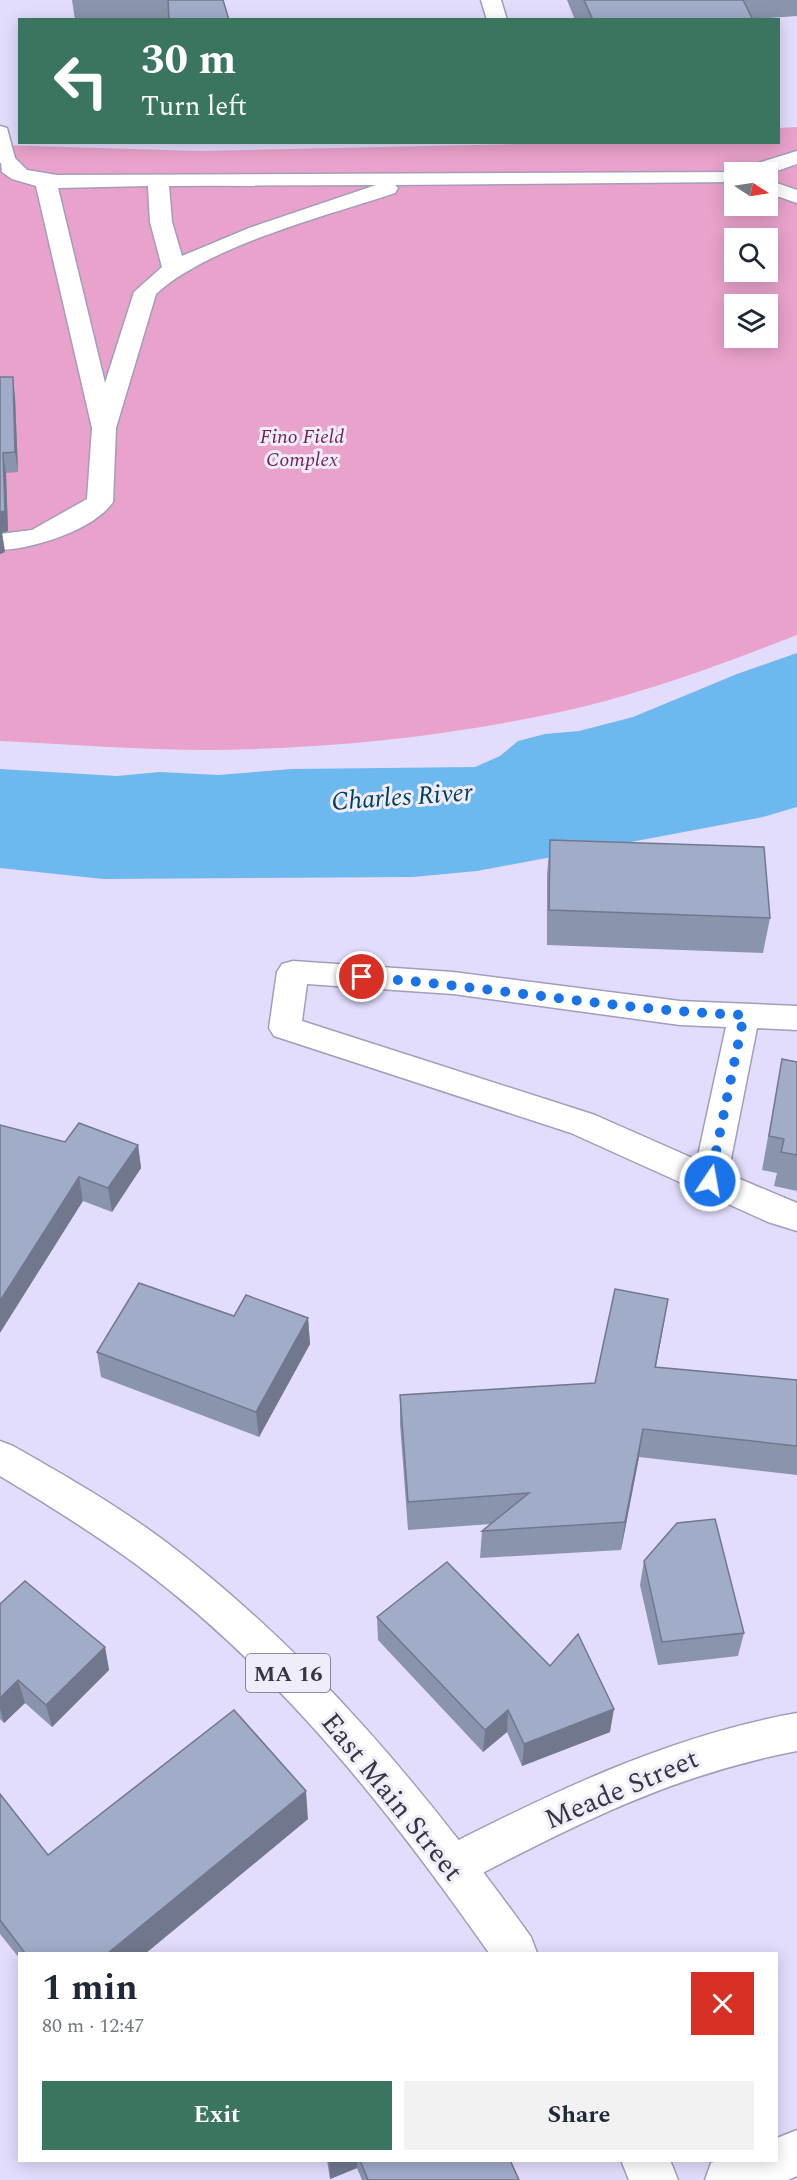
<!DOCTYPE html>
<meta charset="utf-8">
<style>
body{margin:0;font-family:Spectral,serif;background:#f2f2f3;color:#1f2937;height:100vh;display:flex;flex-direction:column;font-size:22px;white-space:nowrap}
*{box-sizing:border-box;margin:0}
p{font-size:20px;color:#747a83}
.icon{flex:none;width:33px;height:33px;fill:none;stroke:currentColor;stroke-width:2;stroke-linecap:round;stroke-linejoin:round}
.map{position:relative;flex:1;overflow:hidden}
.side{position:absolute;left:18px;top:1952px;width:760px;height:210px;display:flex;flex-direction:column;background:#fff;border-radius:0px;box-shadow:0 3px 15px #0003}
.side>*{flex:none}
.hud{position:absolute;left:18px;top:18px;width:762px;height:126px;border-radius:0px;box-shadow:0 3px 15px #0003;background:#3a755f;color:#fff;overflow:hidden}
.needle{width:39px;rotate:102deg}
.controls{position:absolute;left:724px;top:162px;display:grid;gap:12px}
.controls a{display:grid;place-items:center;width:54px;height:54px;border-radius:0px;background:#fff;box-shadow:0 3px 15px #0003;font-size:30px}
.pin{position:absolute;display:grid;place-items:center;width:51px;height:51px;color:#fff;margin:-26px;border:3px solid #fff;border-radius:50%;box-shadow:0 2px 6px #0007}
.me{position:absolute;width:66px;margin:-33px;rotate:12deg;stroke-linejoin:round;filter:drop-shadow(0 0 4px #0008)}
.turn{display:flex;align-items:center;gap:21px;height:126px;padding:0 24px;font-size:27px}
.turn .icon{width:78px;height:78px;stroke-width:2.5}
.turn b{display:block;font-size:42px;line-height:51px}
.round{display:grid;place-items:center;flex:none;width:63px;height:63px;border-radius:0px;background:#f2f2f3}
.head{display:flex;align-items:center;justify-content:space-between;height:102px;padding:0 24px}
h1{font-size:36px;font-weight:700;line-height:45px}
.cta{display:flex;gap:12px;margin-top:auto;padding:12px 24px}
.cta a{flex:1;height:69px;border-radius:0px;background:#3a755f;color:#fff;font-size:24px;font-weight:700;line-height:69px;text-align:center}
.cta a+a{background:#f2f2f3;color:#1f2937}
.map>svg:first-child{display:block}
.green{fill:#e9a2cb;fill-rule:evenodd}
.water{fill:#6eb8f0}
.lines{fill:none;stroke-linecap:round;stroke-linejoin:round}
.service-casing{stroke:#a29dbb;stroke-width:3}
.minor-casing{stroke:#a29dbb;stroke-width:3}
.primary-casing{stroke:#a29dbb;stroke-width:3}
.service{fill:#fff;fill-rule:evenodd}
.minor{fill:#fff;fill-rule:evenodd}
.primary{fill:#fff;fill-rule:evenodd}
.wall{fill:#8a94ad}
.shaded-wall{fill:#71788d}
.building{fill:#a1acc9;stroke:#71788d;stroke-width:1.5}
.route{stroke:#1a73e8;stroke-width:10;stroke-dasharray:0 18}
.labels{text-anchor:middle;stroke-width:6;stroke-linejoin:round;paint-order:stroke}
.far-park-label{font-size:20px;font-style:italic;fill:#781d5a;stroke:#efedfa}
.shield{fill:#efedfa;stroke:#6e6c78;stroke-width:1.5}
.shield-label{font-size:22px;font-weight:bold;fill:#373541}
.water-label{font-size:26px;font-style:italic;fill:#013f63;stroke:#efedfa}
.near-street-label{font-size:28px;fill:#373541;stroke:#efedfa}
</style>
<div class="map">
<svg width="797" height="2180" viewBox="0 0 797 2180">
<rect width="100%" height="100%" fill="#e2ddfc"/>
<!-- green -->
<path class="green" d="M797 127V635C728 662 659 688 586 706 464 735 334 749 209 750 139 750 69 744 0 741V145L200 151 613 142H778L779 128ZM735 172H768V206H735ZM735 238H768V272H735ZM735 304H768V338H735Z"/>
<!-- water -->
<path class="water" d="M797 653V807L763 817 477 871 413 877 103 879 0 868V769L117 776 160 772 218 775 292 769 475 767 500 756 518 741 545 734 579 731 633 717 737 674Z"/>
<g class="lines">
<defs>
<path id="service" d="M481 0H501L507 20H487Z
M797 151V164L768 174 735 172V182L395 185 398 188 395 193C326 216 208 246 156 294L116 428 113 502C94 530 33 549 0 550V534L32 530 87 499 92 428 36 186 12 179 2 172 0 153 11 154 27 170 57 175 743 172 745 167ZM376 185 249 228 182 256 172 222 169 186ZM148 186 150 222 162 267 134 292 105 383 58 188Z
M768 180 797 190V203L768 193Z
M293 961 453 972 680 1001 797 1006V1030L757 1028 728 1174 797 1203V1231L768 1222 571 1133 274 1036 269 1028 277 972 282 964ZM307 984 453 994 680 1025 726 1027 697 1160 595 1115 302 1021Z
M797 2130V2176L788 2180H705L711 2163 720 2160H777V2138Z"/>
<path id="minor" d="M0 126 7 128 15 158 11 162 0 163Z
M797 1713V1751C672 1775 579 1823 467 1881L452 1887 437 1881 431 1866 437 1851C553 1792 668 1736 797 1713Z"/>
<path id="primary" d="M0 1441 13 1446C66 1476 118 1506 166 1542 311 1652 426 1791 531 1937L537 1953H489C389 1810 278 1670 137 1565 93 1533 47 1504 0 1476Z
M621 2160H670L678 2180H629Z"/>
</defs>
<!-- service casing -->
<use href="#service" class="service-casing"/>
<!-- minor casing -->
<use href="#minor" class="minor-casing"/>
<!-- primary casing -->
<use href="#primary" class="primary-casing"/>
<!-- service -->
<use href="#service" class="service"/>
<!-- minor -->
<use href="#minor" class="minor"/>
<!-- primary -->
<use href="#primary" class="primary"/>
</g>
<!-- wall -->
<path class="wall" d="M72 0H223L169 18 132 20H75Z
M567 0H797V16L753 19V20H575Z
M0 377 15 397 18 472 6 473 8 531 2 533 5 552 0 554Z
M550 840 770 918 763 953 547 945V875Z
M782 1059 797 1062V1191L774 1186 777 1173 762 1170Z
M65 1142 138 1145 141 1168 112 1212 83 1201Z
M668 1299 656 1367 797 1380V1475L639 1457 621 1550 480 1558 482 1531 491 1524 408 1530 400 1424V1395L595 1383Z
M234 1316 308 1318 310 1344 259 1437 101 1377 97 1352Z
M644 1561 744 1633 738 1656 658 1665 640 1585Z
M0 1604 105 1647 109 1670 52 1727 25 1703 4 1723 0 1719Z
M377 1617 610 1732 522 1766 507 1732 483 1752 378 1640Z
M0 1794 48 1855 308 1819 146 1953H20V1959L0 1934Z
M327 2160H510L519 2180H362L357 2168 330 2179Z"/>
<!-- shaded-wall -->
<path class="shaded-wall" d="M13 377 15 397 18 472 15 452Z
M3 453 6 473 8 531 2 533 5 552 0 554V512Z
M138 1145 141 1168 112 1212 108 1188Z
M79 1177 83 1201 0 1333V1301Z
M668 1299 663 1328 650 1396 655 1367Z
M308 1318 310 1344 259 1437 256 1412Z
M643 1429 639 1457 621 1550 625 1522Z
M105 1647 109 1670 52 1727 46 1705Z
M18 1680 25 1703 4 1723 0 1708V1698Z
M614 1709 610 1732 522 1766 524 1744Z
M508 1710 507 1732 483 1752 485 1730Z
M306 1791 308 1819 146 1953H108Z
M334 2160H357V2168L330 2179 329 2162Z"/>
<!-- building -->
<path class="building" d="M168 0H223L229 20H169Z
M584 0H743L753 20H593Z
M0 377H13L15 452 3 453 5 511 0 512Z
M550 840 764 847 770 918 549 910Z
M782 1059 797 1062V1155L781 1152 784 1139 769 1136Z
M79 1123 138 1145 108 1188 79 1177 0 1301V1125L65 1142Z
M139 1283 234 1316 246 1295 308 1318 256 1412 97 1352Z
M615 1289 668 1299 655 1367 797 1380V1446L643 1429 625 1522 482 1531 529 1493 408 1502 400 1395 595 1383Z
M715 1519 744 1633 662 1642 644 1561 677 1523Z
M447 1562 550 1666 578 1634 614 1709 524 1744 508 1710 485 1730 377 1617Z
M25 1581 105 1647 46 1705 18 1680 0 1698V1604Z
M234 1710 306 1791 108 1953H25L0 1920V1794L48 1855Z
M360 2160H510L519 2180H368Z"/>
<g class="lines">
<!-- route -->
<path class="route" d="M362 977C489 986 616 1010 744 1015L710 1181"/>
</g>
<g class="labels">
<!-- far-park labels -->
<g class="far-park-label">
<text x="302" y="443">Fino Field<tspan x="302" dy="23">Complex</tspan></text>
</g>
<!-- shield labels -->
<rect class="shield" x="246" y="1654" width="84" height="38" rx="4.5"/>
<g class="shield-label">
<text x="288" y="1681">MA 16</text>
</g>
<!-- water labels -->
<g class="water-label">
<text transform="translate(402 796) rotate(-4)" y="9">Charles River</text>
</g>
<!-- near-street labels -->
<g class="near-street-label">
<text transform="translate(621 1788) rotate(-23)" y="10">Meade Street</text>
<text transform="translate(393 1796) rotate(51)" y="10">East Main Street</text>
</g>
</g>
</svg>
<div class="controls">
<a><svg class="needle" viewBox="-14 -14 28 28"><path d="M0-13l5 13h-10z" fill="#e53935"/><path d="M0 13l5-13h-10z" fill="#747a83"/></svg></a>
<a><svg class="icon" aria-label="search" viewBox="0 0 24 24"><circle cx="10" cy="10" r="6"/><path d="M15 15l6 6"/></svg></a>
<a><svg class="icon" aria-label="layers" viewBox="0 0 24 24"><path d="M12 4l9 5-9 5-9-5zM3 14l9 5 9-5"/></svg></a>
</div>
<div class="pin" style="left:362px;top:977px;background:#d93025"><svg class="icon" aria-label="arrive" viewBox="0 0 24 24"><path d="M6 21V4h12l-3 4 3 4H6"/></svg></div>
<svg class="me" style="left:710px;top:1181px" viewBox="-20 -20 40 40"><circle r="17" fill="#1a73e8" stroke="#fff" stroke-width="3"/><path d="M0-11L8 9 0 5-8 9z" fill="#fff"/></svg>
<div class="hud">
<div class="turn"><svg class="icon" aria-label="left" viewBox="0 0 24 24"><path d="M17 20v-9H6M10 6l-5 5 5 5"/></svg><div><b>30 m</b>Turn left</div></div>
</div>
<section class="side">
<div class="head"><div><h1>1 min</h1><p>80 m · 12:47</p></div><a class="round" style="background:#d93025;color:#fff"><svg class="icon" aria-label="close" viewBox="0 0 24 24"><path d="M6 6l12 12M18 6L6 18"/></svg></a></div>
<div class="cta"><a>Exit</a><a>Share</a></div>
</section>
</div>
